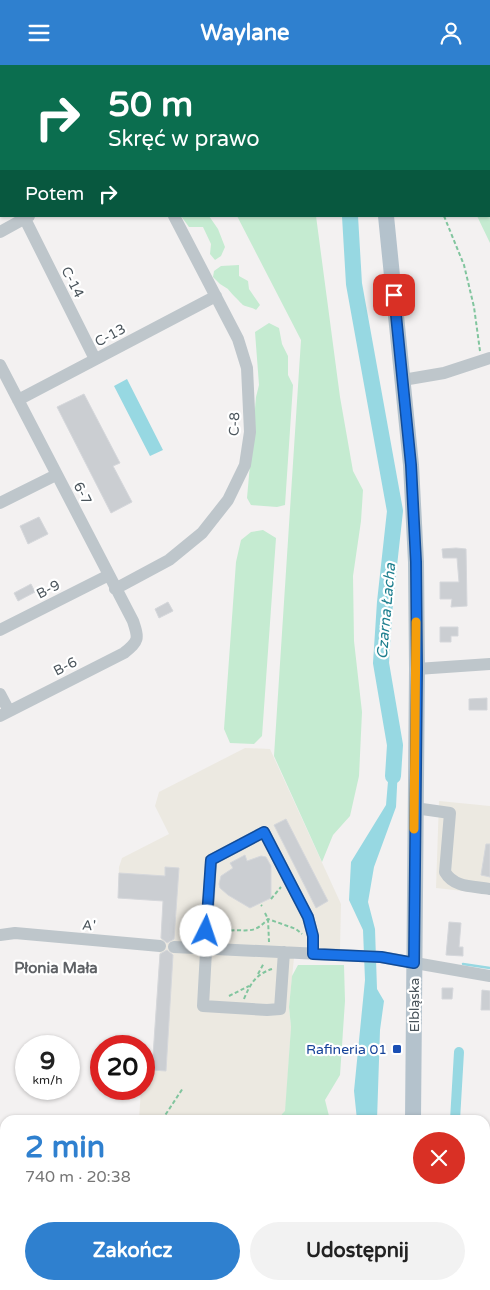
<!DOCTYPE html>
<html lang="pl">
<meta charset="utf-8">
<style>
body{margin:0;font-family:"Varela Round",sans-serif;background:#f2f2f2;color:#222;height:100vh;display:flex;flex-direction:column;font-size:19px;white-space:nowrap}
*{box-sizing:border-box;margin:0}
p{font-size:16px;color:#767676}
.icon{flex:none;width:28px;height:28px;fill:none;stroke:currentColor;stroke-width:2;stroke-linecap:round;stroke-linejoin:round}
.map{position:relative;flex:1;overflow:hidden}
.sheet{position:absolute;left:0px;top:1050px;width:490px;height:175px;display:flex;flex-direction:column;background:#fff;border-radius:15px 15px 0 0;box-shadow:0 1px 4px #0004}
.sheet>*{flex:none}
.hud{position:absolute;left:0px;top:0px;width:490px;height:152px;box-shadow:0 1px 4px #0004;background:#0b6e4f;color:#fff;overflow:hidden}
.speed{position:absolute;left:15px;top:970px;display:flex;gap:10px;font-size:25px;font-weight:700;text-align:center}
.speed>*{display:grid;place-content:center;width:65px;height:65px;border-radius:50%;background:#fff;box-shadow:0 1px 4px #0004;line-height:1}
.speed small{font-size:12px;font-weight:400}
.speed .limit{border:8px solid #d22;background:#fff;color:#111}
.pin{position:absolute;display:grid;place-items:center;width:42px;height:42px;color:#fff;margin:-21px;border-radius:10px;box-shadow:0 2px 8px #0006}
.me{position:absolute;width:55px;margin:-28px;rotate:4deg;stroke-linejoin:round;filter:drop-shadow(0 0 4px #0008)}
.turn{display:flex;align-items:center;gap:18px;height:105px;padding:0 25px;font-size:22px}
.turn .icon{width:65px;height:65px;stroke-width:2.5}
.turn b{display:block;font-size:35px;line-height:42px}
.then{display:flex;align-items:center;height:48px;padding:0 25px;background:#0003;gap:10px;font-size:19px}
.round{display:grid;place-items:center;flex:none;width:52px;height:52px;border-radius:26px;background:#f2f2f2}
.head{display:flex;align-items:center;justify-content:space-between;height:85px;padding:0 25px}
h1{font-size:30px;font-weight:700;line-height:38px;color:#2f80cf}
.action{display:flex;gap:10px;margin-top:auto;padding:10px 25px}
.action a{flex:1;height:58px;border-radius:30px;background:#2f80cf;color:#fff;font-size:20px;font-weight:700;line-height:58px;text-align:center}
.action a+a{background:#f2f2f2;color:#222}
header{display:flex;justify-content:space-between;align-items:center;height:65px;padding:0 25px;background:#2f80cf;color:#fff;font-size:22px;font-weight:700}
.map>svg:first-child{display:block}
.commercial{fill:#ece9e1}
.green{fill:#c5ebd1}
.water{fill:#97d8e2}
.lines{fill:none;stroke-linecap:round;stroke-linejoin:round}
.stream{stroke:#97d8e2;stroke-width:2.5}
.canal{stroke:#97d8e2;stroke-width:10}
.river{stroke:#97d8e2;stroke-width:16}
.building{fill:#cbced2;stroke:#d5d7db}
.path{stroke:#81c59e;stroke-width:2;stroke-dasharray:4 2.5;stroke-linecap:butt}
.minor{stroke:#bec6cb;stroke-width:12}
.major{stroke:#b4c2cc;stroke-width:16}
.route-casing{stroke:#114b97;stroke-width:12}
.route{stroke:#1a73e8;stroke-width:9}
.slow{stroke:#f59e0b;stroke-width:9}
.transit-dot{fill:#1a4fb4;stroke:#fff;stroke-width:2}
.labels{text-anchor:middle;stroke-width:4.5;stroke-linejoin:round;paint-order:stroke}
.street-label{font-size:14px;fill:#4b555c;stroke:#fff}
.transit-label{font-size:14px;fill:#164399;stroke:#fff;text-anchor:end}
.water-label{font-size:15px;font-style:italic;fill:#1c7e8e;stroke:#fff}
.neighbourhood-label{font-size:15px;font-weight:bold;fill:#5e6165;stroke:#fff}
</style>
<header><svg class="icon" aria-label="menu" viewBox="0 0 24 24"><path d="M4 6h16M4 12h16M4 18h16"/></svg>Waylane<svg class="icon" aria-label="person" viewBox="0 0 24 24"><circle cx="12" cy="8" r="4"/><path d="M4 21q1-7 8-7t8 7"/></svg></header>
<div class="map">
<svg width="490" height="1225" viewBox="0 0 490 1225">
<rect width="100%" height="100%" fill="#f3f1f1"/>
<!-- commercial -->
<path class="commercial" d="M245 683 270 684 341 839 340 884 295 883 289 942 291 962 285 1055H139L141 1024H144V1006L152 1005 163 836 118 833 119 802 122 793 169 769 155 741 159 727Z
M439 736 490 741V829L436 823Z"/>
<!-- green -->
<path class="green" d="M456 0H490V178L477 151H489V1H455Z
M181 151H209L218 164 225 182 221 191 215 195 210 189 211 179 203 162H189Z
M237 151H316L340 332 353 406 363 425 361 456 353 511 354 576 362 647 359 711 350 751 333 770 322 797 274 691 301 275Z
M239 200V211L248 216 249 224 260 240 256 245C252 242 247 242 243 240 241 238 229 226 228 224L220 219 213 212 214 206 221 201Z
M269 258 279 263 282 279 288 291V310L293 320 285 440 277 442 251 440 247 433 256 332 259 320 255 267Z
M263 465 276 473 262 671 254 679 230 678 224 664 236 497 241 475 251 467Z
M298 900H344L345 936 340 1010 325 1035 330 1055H280L282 1049 285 1046 291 962 289 942 292 911Z
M159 1220H338L340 1225H182C175 1221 167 1223 159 1220Z"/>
<!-- water -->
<path class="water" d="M127 314 163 385 150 391 114 321Z
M391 681 398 702 396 742 374 802 368 837 375 864 377 924 384 936 380 965 377 1055H357L354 1026 365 915 363 865 349 835 351 797 386 740Z"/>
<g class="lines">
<!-- stream -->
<path class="stream" d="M463 899 490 903"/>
<!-- canal -->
<path class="canal" d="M455 1055 459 987"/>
<!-- river -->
<path class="river" d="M296 0 297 1
M350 151 354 219 395 446 385 537 381 598 395 680 393 711"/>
</g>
<!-- building -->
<path class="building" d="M84 329 120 398 113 401 132 437 111 448 57 342Z
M39 452 48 469 28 479 20 461Z
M456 483 466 484 467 541 451 542 452 534H440V517H459L457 493H443L442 484Z
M31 519 35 527 18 536 14 528Z
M168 537 173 546 159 553 155 544Z
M440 562H458V571H451V577H440Z
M487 633V645H469V634Z
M286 754 328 836 316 843 274 760Z
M486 779H490V812L481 810Z
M245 790 247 796 261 791 266 792 271 801V833L250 843 228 830 220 823 219 819 221 811 233 803 230 798Z
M165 802 179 803 174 874 167 878 161 873 163 836 118 833 119 808 165 811Z
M449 857 461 858 459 882H463V891L446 890Z
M167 885 173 890 166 1006 152 1005 160 889Z
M442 923H453L452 934H442Z
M482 925 490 926V945H481Z"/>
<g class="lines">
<!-- path -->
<path class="path" d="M372 0 373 1
M444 151 464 200 474 242 480 286
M271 834 281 822
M261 840 262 841
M265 848 268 854 269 877
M219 871C228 861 244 868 255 864 260 862 264 858 268 854L296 864 302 869
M258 909 264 898
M229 931 249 921
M244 934C250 919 256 909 272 904
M162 1055 183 1023"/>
<!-- minor -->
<path class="minor" d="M95 0 96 1
M163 0 164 1
M214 0 215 1
M445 1 446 0
M0 132 1 134
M25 154 95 294
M0 167 29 151
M0 300 133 556C139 574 139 576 124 588L0 651
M403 315 444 308 490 293
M18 335 216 231
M0 438 56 410
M115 524 169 495 202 468 228 435 245 400 250 367 247 303 238 274 174 151
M0 565 109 510
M417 604 490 599
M0 629 9 646
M415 743 450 748 445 807C454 823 474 821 490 824
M0 870 15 868 160 881
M174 882 381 892 490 911
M284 887 280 944 267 945 203 941 211 795 264 767 308 852 313 871V889
M485 1179 490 1182
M462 1225V1220"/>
<!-- major -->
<path class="major" d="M330 0 331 1
M386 151 411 400 416 497 417 604 413 1055
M409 1225 410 1220"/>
</g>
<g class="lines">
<defs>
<path id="route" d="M206 866 211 795 264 767 308 852 313 871V889L381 892 414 898 417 604 416 497 411 400 394 230"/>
</defs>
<!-- route casing -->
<use href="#route" class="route-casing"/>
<!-- route -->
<use href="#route" class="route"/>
<!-- slow -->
<path class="slow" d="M414 764 416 557"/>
</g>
<!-- markers -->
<rect class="transit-dot" x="392" y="979" width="10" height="10" rx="2.5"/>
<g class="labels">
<!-- street labels -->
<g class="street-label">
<text transform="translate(73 217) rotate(63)" y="5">C-14</text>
<text transform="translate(110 270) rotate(-28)" y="5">C-13</text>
<text transform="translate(234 359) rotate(-88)" y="5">C-8</text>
<text transform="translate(83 428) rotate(63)" y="5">6-7</text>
<text transform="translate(48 524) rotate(-27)" y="5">B-9</text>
<text transform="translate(65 601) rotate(-27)" y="5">B-6</text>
<text transform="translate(89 860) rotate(5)" y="5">A'</text>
<text transform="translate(414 940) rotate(-90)" y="5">Elbląska</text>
</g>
<!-- transit labels -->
<g class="transit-label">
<text x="387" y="989">Rafineria 01</text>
</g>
<!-- water labels -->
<g class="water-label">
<text transform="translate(386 546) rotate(-85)" y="5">Czarna Łacha</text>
</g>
<!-- neighbourhood labels -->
<g class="neighbourhood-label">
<text x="56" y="908">Płonia Mała</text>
</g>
</g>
</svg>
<div class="speed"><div>9<small>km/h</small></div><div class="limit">20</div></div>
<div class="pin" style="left:394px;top:230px;background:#d93025"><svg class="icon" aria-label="arrive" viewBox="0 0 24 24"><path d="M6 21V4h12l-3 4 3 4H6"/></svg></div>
<svg class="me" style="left:206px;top:866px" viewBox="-20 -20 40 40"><circle r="19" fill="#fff"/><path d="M0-13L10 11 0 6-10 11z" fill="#1a73e8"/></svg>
<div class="hud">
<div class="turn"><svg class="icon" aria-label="right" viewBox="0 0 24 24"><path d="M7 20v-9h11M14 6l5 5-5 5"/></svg><div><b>50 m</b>Skręć w prawo</div></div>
<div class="then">Potem<svg class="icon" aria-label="right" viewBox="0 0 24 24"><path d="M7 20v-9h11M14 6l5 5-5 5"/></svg></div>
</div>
<section class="sheet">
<div class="head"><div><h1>2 min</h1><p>740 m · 20:38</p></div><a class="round" style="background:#d93025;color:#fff"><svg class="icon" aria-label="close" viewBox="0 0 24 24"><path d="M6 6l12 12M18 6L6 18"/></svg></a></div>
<div class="action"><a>Zakończ</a><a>Udostępnij</a></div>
</section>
</div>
